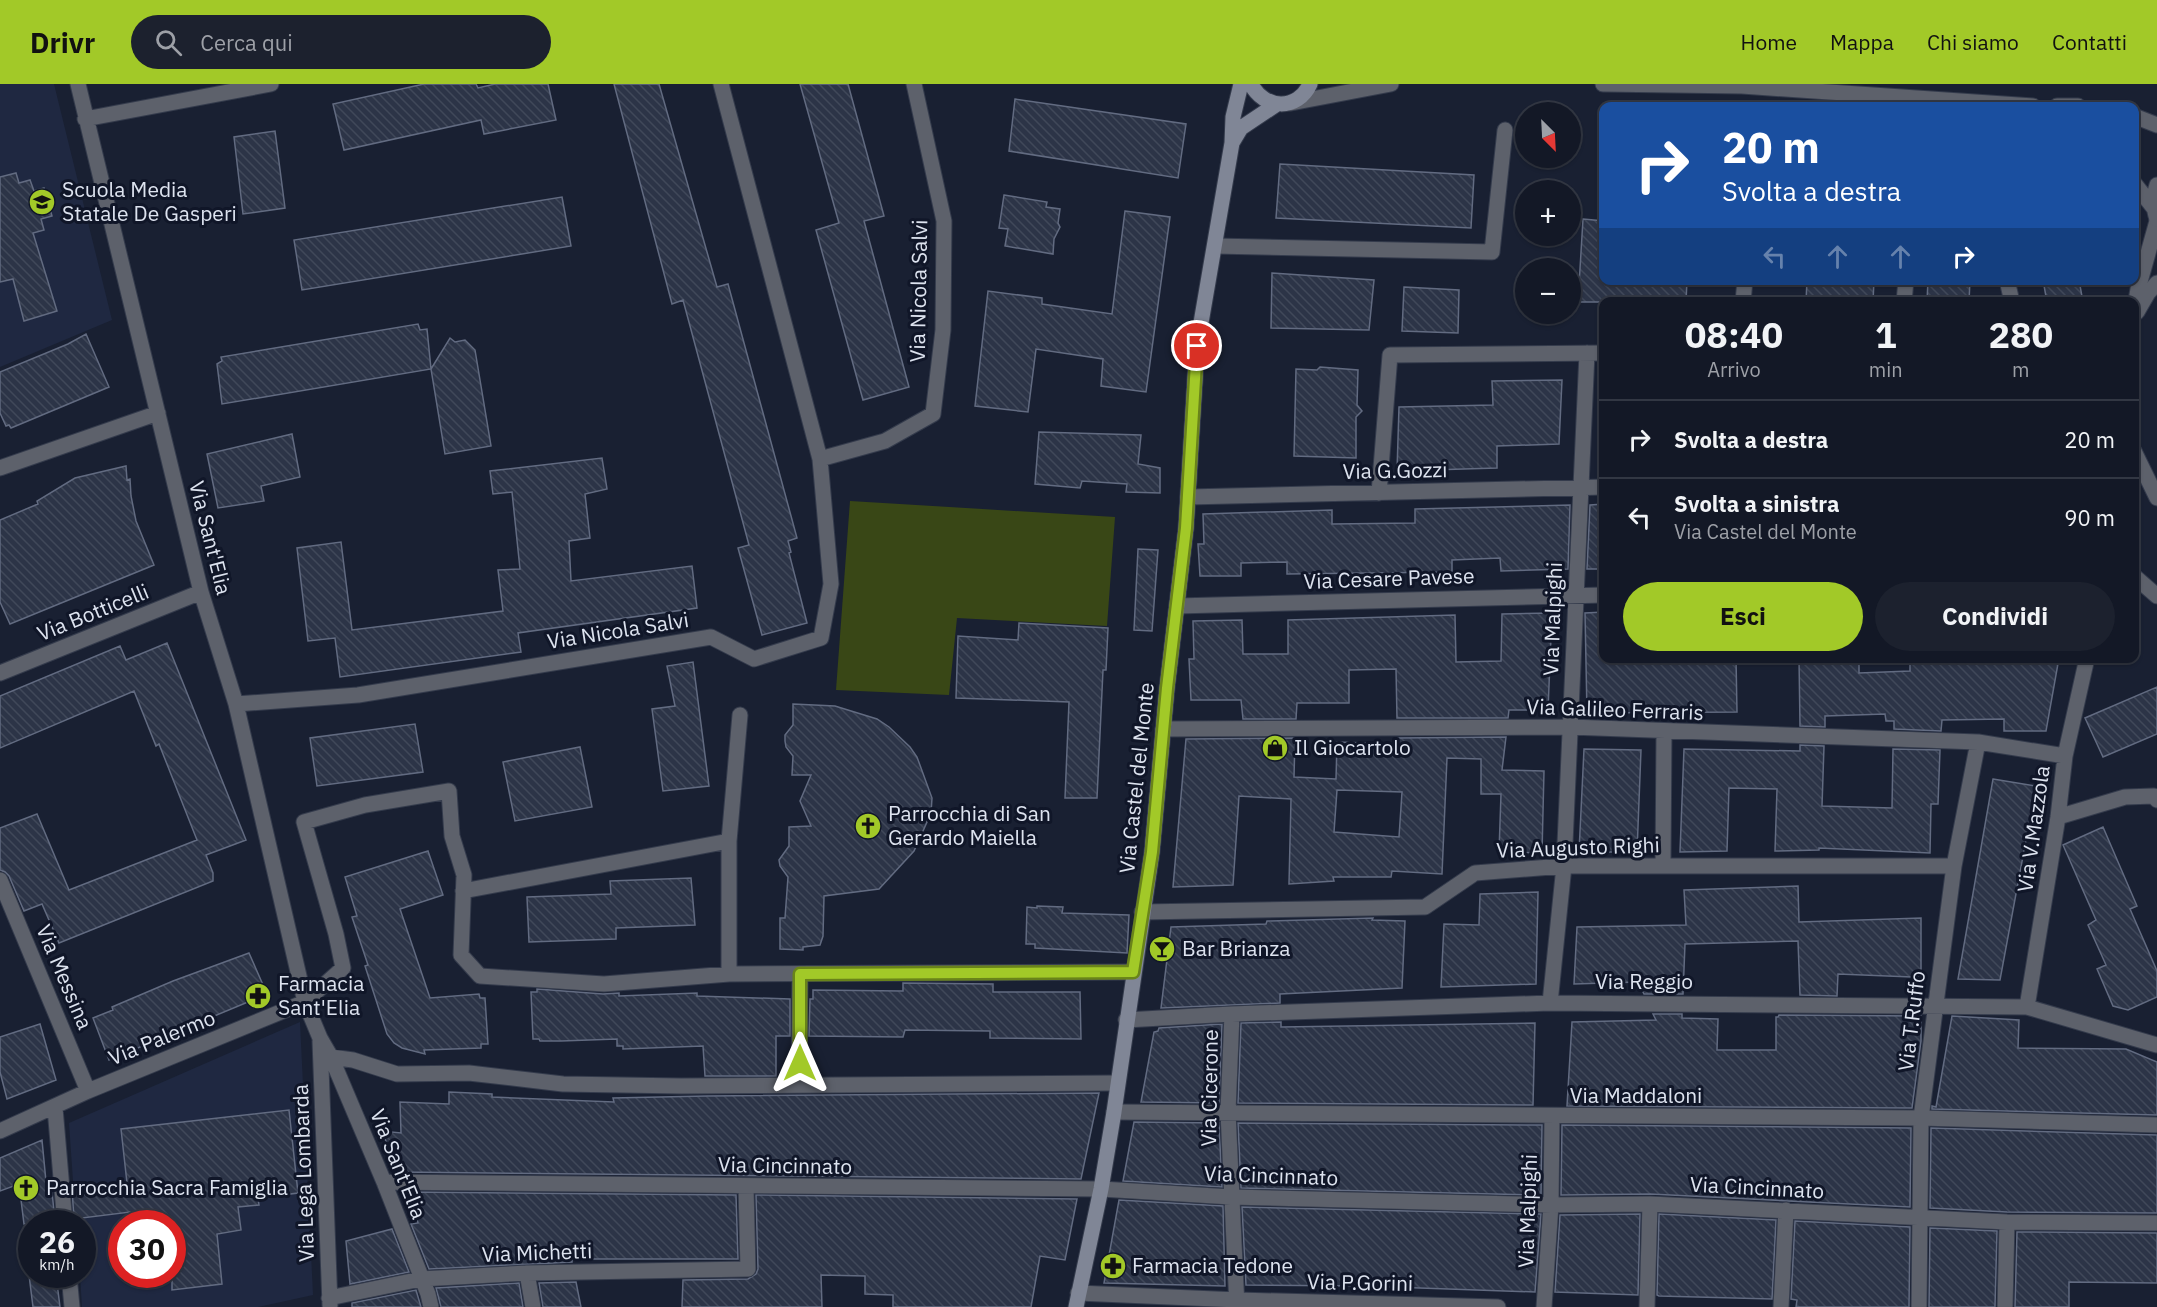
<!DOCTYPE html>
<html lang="it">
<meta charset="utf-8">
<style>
body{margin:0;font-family:"IBM Plex Sans",sans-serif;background:#1c212e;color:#f1f3f6;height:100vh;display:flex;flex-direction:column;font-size:22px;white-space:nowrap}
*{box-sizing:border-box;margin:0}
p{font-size:20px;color:#9da0a7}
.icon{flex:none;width:33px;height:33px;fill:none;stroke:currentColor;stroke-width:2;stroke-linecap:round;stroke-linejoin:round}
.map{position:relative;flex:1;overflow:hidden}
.drawer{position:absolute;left:1599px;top:213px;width:540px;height:366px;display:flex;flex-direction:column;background:#131826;border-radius:12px;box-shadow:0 2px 4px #0004,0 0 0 2px #323743}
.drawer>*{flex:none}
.guide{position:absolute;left:1599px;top:18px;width:540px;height:183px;border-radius:12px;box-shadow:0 2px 4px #0004,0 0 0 2px #323743;background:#1a4fa0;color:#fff;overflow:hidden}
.needle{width:39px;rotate:156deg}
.controls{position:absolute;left:1515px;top:18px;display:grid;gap:12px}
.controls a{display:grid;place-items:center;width:66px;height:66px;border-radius:50%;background:#131826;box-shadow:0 2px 4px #0004,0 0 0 2px #323743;font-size:30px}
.speed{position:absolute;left:18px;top:1126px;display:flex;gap:12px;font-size:30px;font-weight:700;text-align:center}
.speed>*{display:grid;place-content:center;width:78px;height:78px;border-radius:50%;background:#131826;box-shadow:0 2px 4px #0004,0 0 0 2px #323743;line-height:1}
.speed small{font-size:15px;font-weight:400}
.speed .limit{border:9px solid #d22;background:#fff;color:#111}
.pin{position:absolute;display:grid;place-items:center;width:51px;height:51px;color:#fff;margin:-26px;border:3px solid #fff;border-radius:50%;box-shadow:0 2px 6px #0007}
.me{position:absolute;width:66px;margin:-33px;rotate:0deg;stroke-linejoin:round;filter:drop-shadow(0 0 4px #0008)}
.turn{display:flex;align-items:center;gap:21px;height:126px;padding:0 24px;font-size:27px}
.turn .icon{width:78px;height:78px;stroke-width:2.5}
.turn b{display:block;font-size:42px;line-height:51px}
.lanes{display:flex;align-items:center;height:57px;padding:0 24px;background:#0003;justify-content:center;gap:30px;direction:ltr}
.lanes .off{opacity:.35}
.eta{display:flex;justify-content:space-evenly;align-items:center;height:102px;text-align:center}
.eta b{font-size:36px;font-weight:700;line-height:42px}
.primary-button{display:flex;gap:12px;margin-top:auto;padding:12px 24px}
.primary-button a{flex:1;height:69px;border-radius:36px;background:#a2c928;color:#111;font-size:24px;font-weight:700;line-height:69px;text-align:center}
.primary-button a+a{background:#1c212e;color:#f1f3f6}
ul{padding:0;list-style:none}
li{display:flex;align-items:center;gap:18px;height:78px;padding:0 24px;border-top:2px solid #323743}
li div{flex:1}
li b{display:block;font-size:22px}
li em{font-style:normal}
header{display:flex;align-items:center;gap:36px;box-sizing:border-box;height:84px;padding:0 30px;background:#a2c928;color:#111}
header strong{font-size:28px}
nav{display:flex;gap:33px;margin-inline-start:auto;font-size:21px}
.search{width:420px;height:54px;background:#1c212e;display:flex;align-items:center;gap:15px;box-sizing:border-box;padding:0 21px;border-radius:33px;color:#9da0a7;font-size:22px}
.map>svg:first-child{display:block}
.built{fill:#1f2841;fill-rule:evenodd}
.grass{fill:#394716}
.building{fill:url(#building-back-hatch);stroke:#626b81;stroke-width:1.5;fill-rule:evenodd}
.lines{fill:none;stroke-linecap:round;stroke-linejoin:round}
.minor-casing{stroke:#343b4c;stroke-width:17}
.tertiary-casing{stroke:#343b4c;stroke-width:17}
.secondary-casing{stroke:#343b4c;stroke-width:17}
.minor{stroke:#5d616b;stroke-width:15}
.tertiary{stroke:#5d616b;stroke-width:15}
.secondary{stroke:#808696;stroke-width:15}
.route-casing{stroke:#69831a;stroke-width:15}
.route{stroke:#a2c928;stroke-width:10}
.labels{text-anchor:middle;stroke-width:6;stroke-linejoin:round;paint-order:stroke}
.poi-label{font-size:21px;fill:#dde3ef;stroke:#101628;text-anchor:start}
.street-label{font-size:21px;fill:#dde3ef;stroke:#101628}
</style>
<header>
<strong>Drivr</strong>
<div class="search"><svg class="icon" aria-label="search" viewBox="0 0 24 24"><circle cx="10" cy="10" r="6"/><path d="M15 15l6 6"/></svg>Cerca qui</div>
<nav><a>Home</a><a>Mappa</a><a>Chi siamo</a><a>Contatti</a></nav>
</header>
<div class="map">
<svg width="2157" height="1223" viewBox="0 0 2157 1223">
<defs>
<pattern id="building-back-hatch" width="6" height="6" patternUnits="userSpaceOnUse" patternTransform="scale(1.5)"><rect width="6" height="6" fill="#2c3447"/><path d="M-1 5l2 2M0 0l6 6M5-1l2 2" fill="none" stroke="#404859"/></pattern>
</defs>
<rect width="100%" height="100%" fill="#192032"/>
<!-- built -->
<path class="built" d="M0 0H54L112 236 0 283Z
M300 938 313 1211 258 1223H82L80 1191H82V1140H76L69 1039ZM122 1140H172V1191H122Z"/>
<!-- grass -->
<path class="grass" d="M850 417 1115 433 1107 542 957 534 949 611 836 606Z"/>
<!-- building -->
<path class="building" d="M424 0H476L478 4 495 0H548L556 36 484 50 481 36 344 66 333 20Z
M614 0H659L717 203 728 200 797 454 788 457 791 468 789 469 807 539 762 551 738 464 749 461 683 216 672 220Z
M800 0H848L884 132 864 137 909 303 863 316 816 146 839 139Z
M1015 15 1186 40 1178 94 1009 67Z
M275 47 285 124 243 130 234 53Z
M1280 80 1474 91 1471 144 1276 134Z
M16 89 19 99 30 96 34 107 44 104 52 132 41 135 44 146 33 149 57 227 24 237 13 195 0 198V93Z
M1004 111 1047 118 1046 123 1060 125 1058 139 1060 143 1054 155 1053 170 1005 162 1008 145 999 144Z
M562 113 571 162 302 206 294 156Z
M1125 127 1170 133 1146 308 1101 302 1103 275 1036 265 1028 328 975 322 988 207 1042 214V220L1112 230Z
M1583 135 1604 137V196H1687L1686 218H1578Z
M1272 189 1374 196 1369 246 1271 244Z
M1807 196H1874L1873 218H1806Z
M1928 196H1970L1969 218H1927Z
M2043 196H2079L2083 218H2047Z
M1404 203 1459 206 1458 249 1402 247Z
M418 240 420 246 427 245 431 285 222 320 217 280 222 277 221 273Z
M86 250 109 303 11 344 9 341 6 342 0 329V288L68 260Z
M450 254 455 258 465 256 475 266 491 362 445 370 431 285Z
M1320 283 1358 286 1357 321 1362 327 1356 333V374L1294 372 1296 285 1317 286Z
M1562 296 1559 360 1497 362V384L1397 387 1399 323 1493 321 1492 297Z
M1039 348 1141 351 1138 380 1160 384V409L1126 408 1127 400 1082 397 1080 404 1035 400Z
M292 350 300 393 261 402 264 417 218 424 207 370Z
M602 374 607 405 585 410 590 454 569 457 571 497 692 482 697 524 518 549 521 568 340 593 335 554 308 557 297 464 341 458 352 546 503 527 498 486 520 485 512 408 493 410 490 387Z
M126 382 127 396 130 395 131 412 136 437 154 481 10 540 0 518V436L38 420 37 417 75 394Z
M1604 420V485H1587L1590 421Z
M1570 421 1568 485 1501 487 1500 474 1452 476V488L1287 490V478L1241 479V492H1200L1198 460H1204L1203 430 1332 426V440L1415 439V425Z
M1138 465 1158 466 1152 547 1134 546Z
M1604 528V574H1736L1737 628 1587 629 1585 529Z
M1552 529 1548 626H1509L1508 634H1397L1396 585 1349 586V619H1297L1296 635H1243L1241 616H1191L1189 575H1194L1193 537 1242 536 1243 570H1288V536L1455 531 1456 578 1501 577 1502 530Z
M1019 539 1108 544 1106 586H1103L1097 714H1065L1069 618 956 614 958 552 1018 556Z
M167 559 246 756 206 771 213 789V797L59 859 42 820 24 827 9 792 5 788 0 786V744L37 730 69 806 197 756 159 660 156 662 134 607 0 664V612L120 562 126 576Z
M1799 574H1859V589L1910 587V574H1965V578H2017V574H2059L2046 647H2004V635L1942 636 1941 647 1894 645V637H1886L1885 630 1825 632V643L1800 642Z
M693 578 709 702 663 707 652 625 675 622 667 582Z
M2157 603V650L2103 673 2085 634Z
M793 620 835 622 877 635 889 643 910 663 917 673 932 714 931 729 914 767 879 805 824 812 823 852 820 861 803 863V866L780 865V834H785L788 793 780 782 779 776 789 762V743L811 742 800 717 811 691H792L793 672 786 663 785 657V651L793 641Z
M415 640 423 688 317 702 310 654Z
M1506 653 1502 686 1544 687 1542 769 1499 768 1501 710H1481V675L1447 674 1442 790 1392 787 1391 793H1333L1334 797 1289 800 1291 715 1239 712 1233 801 1173 803 1186 655 1295 654 1294 693 1336 695 1337 658 1397 660V654ZM1337 706 1402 708 1399 753 1334 748Z
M1800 661 1824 662 1822 722 1892 724 1893 665 1940 666 1938 720H1931L1930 769 1819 764V766L1775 767 1777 705 1729 704 1727 767 1680 768 1684 665 1800 667Z
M580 663 592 723 515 737 503 678Z
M1584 665 1641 666 1637 768H1579Z
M1993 695 2036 702 2000 896 1958 895Z
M2103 743 2137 822 2130 825 2157 887V913L2128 926 2113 922 2097 885 2106 881 2088 841 2096 836 2063 761Z
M428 767 443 811 400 825 430 914 479 910 480 914H485L488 960H481V964L424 966 425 970 402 964 394 959 387 950 365 882 368 881 352 833 357 832 345 793Z
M691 794 695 841 616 844V855L529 858 527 813 611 810 610 797Z
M1798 802 1799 838 1921 834V892L1912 893 1838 890 1837 912 1800 911 1798 857 1685 860 1683 910H1644L1638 898 1574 900 1577 843 1686 841 1684 806Z
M1538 808 1536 900 1441 903 1444 840 1479 841 1480 810Z
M1037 822 1063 823 1062 829 1129 831 1127 869 1035 864V860H1026L1027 823 1037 824Z
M1373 834 1372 836 1405 837 1402 904 1280 910V919L1161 924 1171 843 1266 840 1267 837Z
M249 869 267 910 109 976 93 934 113 926 112 923 173 897Z
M903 899 993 900V908H1080L1081 955 990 954V947L905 946 903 953 809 952 810 915H813V906L903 907Z
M537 905 603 910 619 909V912L697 909V912L790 915V952H776V992H705L703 962 623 965V962H617V955L561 957H540L539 955H533L531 908H537Z
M1653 930H1682V934L1718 935 1717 966H1776V933H1778L1779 931 1921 932V957L1912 1024 1567 1022 1572 938 1656 936Z
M1952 932 2019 936 2018 964 2126 965 2157 978V1031L1932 1025V1022L1936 1023Z
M1281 938V943L1535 939 1533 1021 1238 1019 1241 939Z
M40 940 56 996 7 1015 0 988V953Z
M1222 940 1219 1019 1141 1018 1154 948 1158 947 1159 944Z
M449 1008 492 1010V1013L614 1018 613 1014 707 1012 1099 1009 1081 1095 398 1088 382 1047 401 1049 400 1018 449 1020Z
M289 1026 298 1109 258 1114 259 1121 238 1123 241 1146 217 1150 222 1200 172 1206V1140H131L130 1128 74 1135 72 1105 127 1099 121 1045Z
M1134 1038 1219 1039 1222 1103 1123 1097Z
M1238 1039 1542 1041 1541 1111 1241 1104Z
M1562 1041 1911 1044 1910 1123 1650 1110 1561 1111Z
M1931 1044 2157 1051V1129L2007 1128 1930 1124Z
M42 1056 47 1108H52L55 1137 51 1138V1140H24L19 1100 0 1107V1074Z
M408 1108 736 1111 738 1175H572V1178L429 1185 411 1140 418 1139Z
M756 1111 1077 1115 1065 1176 1040 1172 1031 1223H893V1211L865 1210V1192L821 1191 822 1223H682L683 1196 748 1195 756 1190 758 1185Z
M1119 1116 1223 1122 1225 1202 1104 1199Z
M1242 1123 1541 1130 1535 1208 1363 1202 1246 1201Z
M1640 1130 1638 1211 1555 1208 1560 1131Z
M1659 1130 1776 1136 1772 1215 1659 1212 1657 1211Z
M1795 1137 1910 1143 1909 1223H1796L1797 1216 1791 1215Z
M1930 1144 1997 1147 1995 1223H1929Z
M392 1145 409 1188 350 1200 346 1157Z
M2017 1148 2157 1149V1199L2069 1198V1223H2015Z
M29 1191H56L60 1223H33Z
M576 1198 581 1223H543L539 1199Z
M519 1199 523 1223H441L436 1204Z
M416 1206 421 1223H352V1219Z"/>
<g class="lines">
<defs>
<path id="minor" d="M78 0 201 508 236 620 305 918 343 884 336 850 304 738 365 721 449 707 452 752 464 791 461 871 480 892 604 900 729 890 1133 888
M85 35 271 0
M1215 162 1492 168 1505 46
M2007 196 2012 218
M1743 218 1745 196
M1904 218 1906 196
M2137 228 2148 209 2157 199
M2134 229 2138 205 2157 137
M2134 367 2157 414
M820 375 885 357 933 330 943 246 944 137 914 0
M0 384 158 329
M1379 409 1390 271 1604 269
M1188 413 1604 403
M2134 492 2157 512
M1177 522 1604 511
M0 589 201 508
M236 620 358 611 711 553 754 575 821 554 831 500 820 375 721 0
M1163 645 1570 643 1978 658 2065 672
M2058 733 2125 713 2154 712 2157 716
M729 757 740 631
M1663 781 1664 648
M0 796 88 1007
M463 807 729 757V890
M1142 828 1425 823 1475 789 1564 782H1954
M1550 919 1564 782 1587 269
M2027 923 2058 733 2065 672 2087 574
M1232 930 1228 1028 1237 1223
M1126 936 1232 930 1550 919 2027 923 2157 961
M320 957 330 1221
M331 973 353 976 397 990 469 989 563 1000 681 1002 1117 999
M799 1001 800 890
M55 1024 65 1140
M1114 1028 1921 1034 2157 1041
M0 1047 88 1007 305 918 320 954 331 973 384 1098 428 1210 431 1223
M384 1098 1101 1105 1231 1113 1551 1121 1650 1120 2007 1138 2157 1139
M527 1189 533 1223
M69 1191 72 1223
M1078 1209 1238 1216 1498 1223
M329 1214 421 1195 527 1189 748 1185 746 1103
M1544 1223 1551 1121 1552 1033
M1647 1223 1650 1120
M1781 1223 1786 1126
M1919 1223 1921 1034 1954 782 1978 658
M2005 1223 2007 1138"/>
<path id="tertiary" d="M1603 0 1742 2 2033 22
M1291 19 1391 0
M2057 22H2078
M2134 32 2157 41
M2134 99 2153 123
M2157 101C2153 114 2153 123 2157 135"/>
<path id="secondary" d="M1251 0C1264 26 1298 27 1310 0
M1232 59 1241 44 1277 20
M1076 1223 1101 1105 1114 1028 1152 768 1167 604 1186 444 1197 262 1232 59 1233 33 1241 0"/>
</defs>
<!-- minor casing -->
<use href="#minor" class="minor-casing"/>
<!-- tertiary casing -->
<use href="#tertiary" class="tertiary-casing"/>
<!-- secondary casing -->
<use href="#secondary" class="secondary-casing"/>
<!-- minor -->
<use href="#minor" class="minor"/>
<!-- tertiary -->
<use href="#tertiary" class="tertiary"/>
<!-- secondary -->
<use href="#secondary" class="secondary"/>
</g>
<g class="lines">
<defs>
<path id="route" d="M800 979V890L1133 888 1152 768 1167 604 1186 444 1197 262"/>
</defs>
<!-- route casing -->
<use href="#route" class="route-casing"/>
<!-- route -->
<use href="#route" class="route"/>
</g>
<!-- icons -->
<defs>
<symbol id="school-disc" viewBox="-11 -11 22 22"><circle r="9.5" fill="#a2c928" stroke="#101628"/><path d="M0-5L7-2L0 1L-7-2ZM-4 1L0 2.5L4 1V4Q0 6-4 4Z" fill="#111"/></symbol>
<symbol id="shop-disc" viewBox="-11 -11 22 22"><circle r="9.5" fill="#a2c928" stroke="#101628"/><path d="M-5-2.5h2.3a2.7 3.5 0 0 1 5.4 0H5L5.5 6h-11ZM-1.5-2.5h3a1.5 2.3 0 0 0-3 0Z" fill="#111"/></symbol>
<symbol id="church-disc" viewBox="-11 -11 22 22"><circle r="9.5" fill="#a2c928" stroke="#101628"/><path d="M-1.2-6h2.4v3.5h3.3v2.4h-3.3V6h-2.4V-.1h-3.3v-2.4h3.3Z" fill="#111"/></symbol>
<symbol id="bar-disc" viewBox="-11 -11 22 22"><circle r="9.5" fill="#a2c928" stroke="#101628"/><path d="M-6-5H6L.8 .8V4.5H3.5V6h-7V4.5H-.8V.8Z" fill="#111"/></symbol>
<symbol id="pharmacy-disc" viewBox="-11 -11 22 22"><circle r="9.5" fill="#a2c928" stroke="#101628"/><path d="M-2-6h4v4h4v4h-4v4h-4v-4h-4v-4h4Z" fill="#111"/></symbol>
</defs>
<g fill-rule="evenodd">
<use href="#school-disc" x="27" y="103" width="30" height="30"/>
<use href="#shop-disc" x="1260" y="649" width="30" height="30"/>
<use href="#church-disc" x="853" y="727" width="30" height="30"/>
<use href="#bar-disc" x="1147" y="850" width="30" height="30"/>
<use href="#pharmacy-disc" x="243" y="897" width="30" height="30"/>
<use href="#church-disc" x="11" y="1089" width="30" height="30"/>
<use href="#pharmacy-disc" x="1098" y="1167" width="30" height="30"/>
</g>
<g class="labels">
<!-- poi labels -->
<g class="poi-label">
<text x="62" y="113">Scuola Media<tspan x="62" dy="24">Statale De Gasperi</tspan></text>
<text x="1294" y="671">Il Giocartolo</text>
<text x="888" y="737">Parrocchia di San<tspan x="888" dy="24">Gerardo Maiella</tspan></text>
<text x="1182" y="872">Bar Brianza</text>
<text x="278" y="907">Farmacia<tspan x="278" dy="24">Sant'Elia</tspan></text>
<text x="46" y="1111">Parrocchia Sacra Famiglia</text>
<text x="1132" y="1189">Farmacia Tedone</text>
</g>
<!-- street labels -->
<g class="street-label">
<text transform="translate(919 207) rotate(-89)" y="7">Via Nicola Salvi</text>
<text transform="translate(1395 387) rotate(-1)" y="7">Via G.Gozzi</text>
<text transform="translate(210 454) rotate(76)" y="7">Via Sant'Elia</text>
<text transform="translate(1389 495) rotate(-2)" y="7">Via Cesare Pavese</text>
<text transform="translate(93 529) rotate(-22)" y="7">Via Botticelli</text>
<text transform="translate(1553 535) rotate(-88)" y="7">Via Malpighi</text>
<text transform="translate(618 547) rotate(-9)" y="7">Via Nicola Salvi</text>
<text transform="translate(1615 626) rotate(2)" y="7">Via Galileo Ferraris</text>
<text transform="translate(1137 694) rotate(-84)" y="7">Via Castel del Monte</text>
<text transform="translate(2034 745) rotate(-82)" y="7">Via V.Mazzola</text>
<text transform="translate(1578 764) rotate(-2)" y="7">Via Augusto Righi</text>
<text transform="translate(64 893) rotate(67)" y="7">Via Messina</text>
<text x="1644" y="905">Via Reggio</text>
<text transform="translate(1912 937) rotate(-83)" y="7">Via T.Ruffo</text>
<text transform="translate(162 954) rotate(-22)" y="7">Via Palermo</text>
<text transform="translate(1210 1004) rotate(-89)" y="7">Via Cicerone</text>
<text x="1636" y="1019">Via Maddaloni</text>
<text transform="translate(398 1080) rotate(68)" y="7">Via Sant'Elia</text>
<text transform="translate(785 1082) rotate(1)" y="7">Via Cincinnato</text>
<text transform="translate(304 1089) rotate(-92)" y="7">Via Lega Lombarda</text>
<text transform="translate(1271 1092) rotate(2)" y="7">Via Cincinnato</text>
<text transform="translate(1757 1104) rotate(3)" y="7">Via Cincinnato</text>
<text transform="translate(1528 1127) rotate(-88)" y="7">Via Malpighi</text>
<text transform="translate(537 1169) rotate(-2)" y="7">Via Michetti</text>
<text transform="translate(1360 1199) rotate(1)" y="7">Via P.Gorini</text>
</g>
</g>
</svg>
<div class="controls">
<a><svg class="needle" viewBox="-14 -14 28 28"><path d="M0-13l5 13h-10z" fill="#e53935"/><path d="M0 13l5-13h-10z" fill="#9da0a7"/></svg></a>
<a>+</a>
<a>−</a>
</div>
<div class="speed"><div>26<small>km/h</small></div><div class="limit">30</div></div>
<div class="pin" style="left:1197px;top:262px;background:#d93025"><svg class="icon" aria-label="arrive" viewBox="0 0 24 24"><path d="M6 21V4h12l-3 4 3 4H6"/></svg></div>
<svg class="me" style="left:800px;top:979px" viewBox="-20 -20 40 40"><path d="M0-17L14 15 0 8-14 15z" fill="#a2c928" stroke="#fff" stroke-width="4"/></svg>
<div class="guide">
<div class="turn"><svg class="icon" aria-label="right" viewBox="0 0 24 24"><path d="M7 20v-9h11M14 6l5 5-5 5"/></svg><div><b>20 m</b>Svolta a destra</div></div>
<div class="lanes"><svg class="icon off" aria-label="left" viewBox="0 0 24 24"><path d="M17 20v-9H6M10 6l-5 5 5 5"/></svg><svg class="icon off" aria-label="ahead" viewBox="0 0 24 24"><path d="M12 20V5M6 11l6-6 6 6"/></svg><svg class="icon off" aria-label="ahead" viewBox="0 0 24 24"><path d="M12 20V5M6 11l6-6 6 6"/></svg><svg class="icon" aria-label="right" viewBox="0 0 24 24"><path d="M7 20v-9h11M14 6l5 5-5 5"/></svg></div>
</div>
<section class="drawer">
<div class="eta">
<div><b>08:40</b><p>Arrivo</p></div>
<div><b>1</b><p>min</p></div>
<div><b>280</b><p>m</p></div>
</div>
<ul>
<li><svg class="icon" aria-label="right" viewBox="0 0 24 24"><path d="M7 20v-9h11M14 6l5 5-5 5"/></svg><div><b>Svolta a destra</b></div><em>20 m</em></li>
<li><svg class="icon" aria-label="left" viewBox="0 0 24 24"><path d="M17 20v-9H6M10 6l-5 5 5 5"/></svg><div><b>Svolta a sinistra</b><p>Via Castel del Monte</p></div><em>90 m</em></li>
</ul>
<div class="primary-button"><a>Esci</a><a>Condividi</a></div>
</section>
</div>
